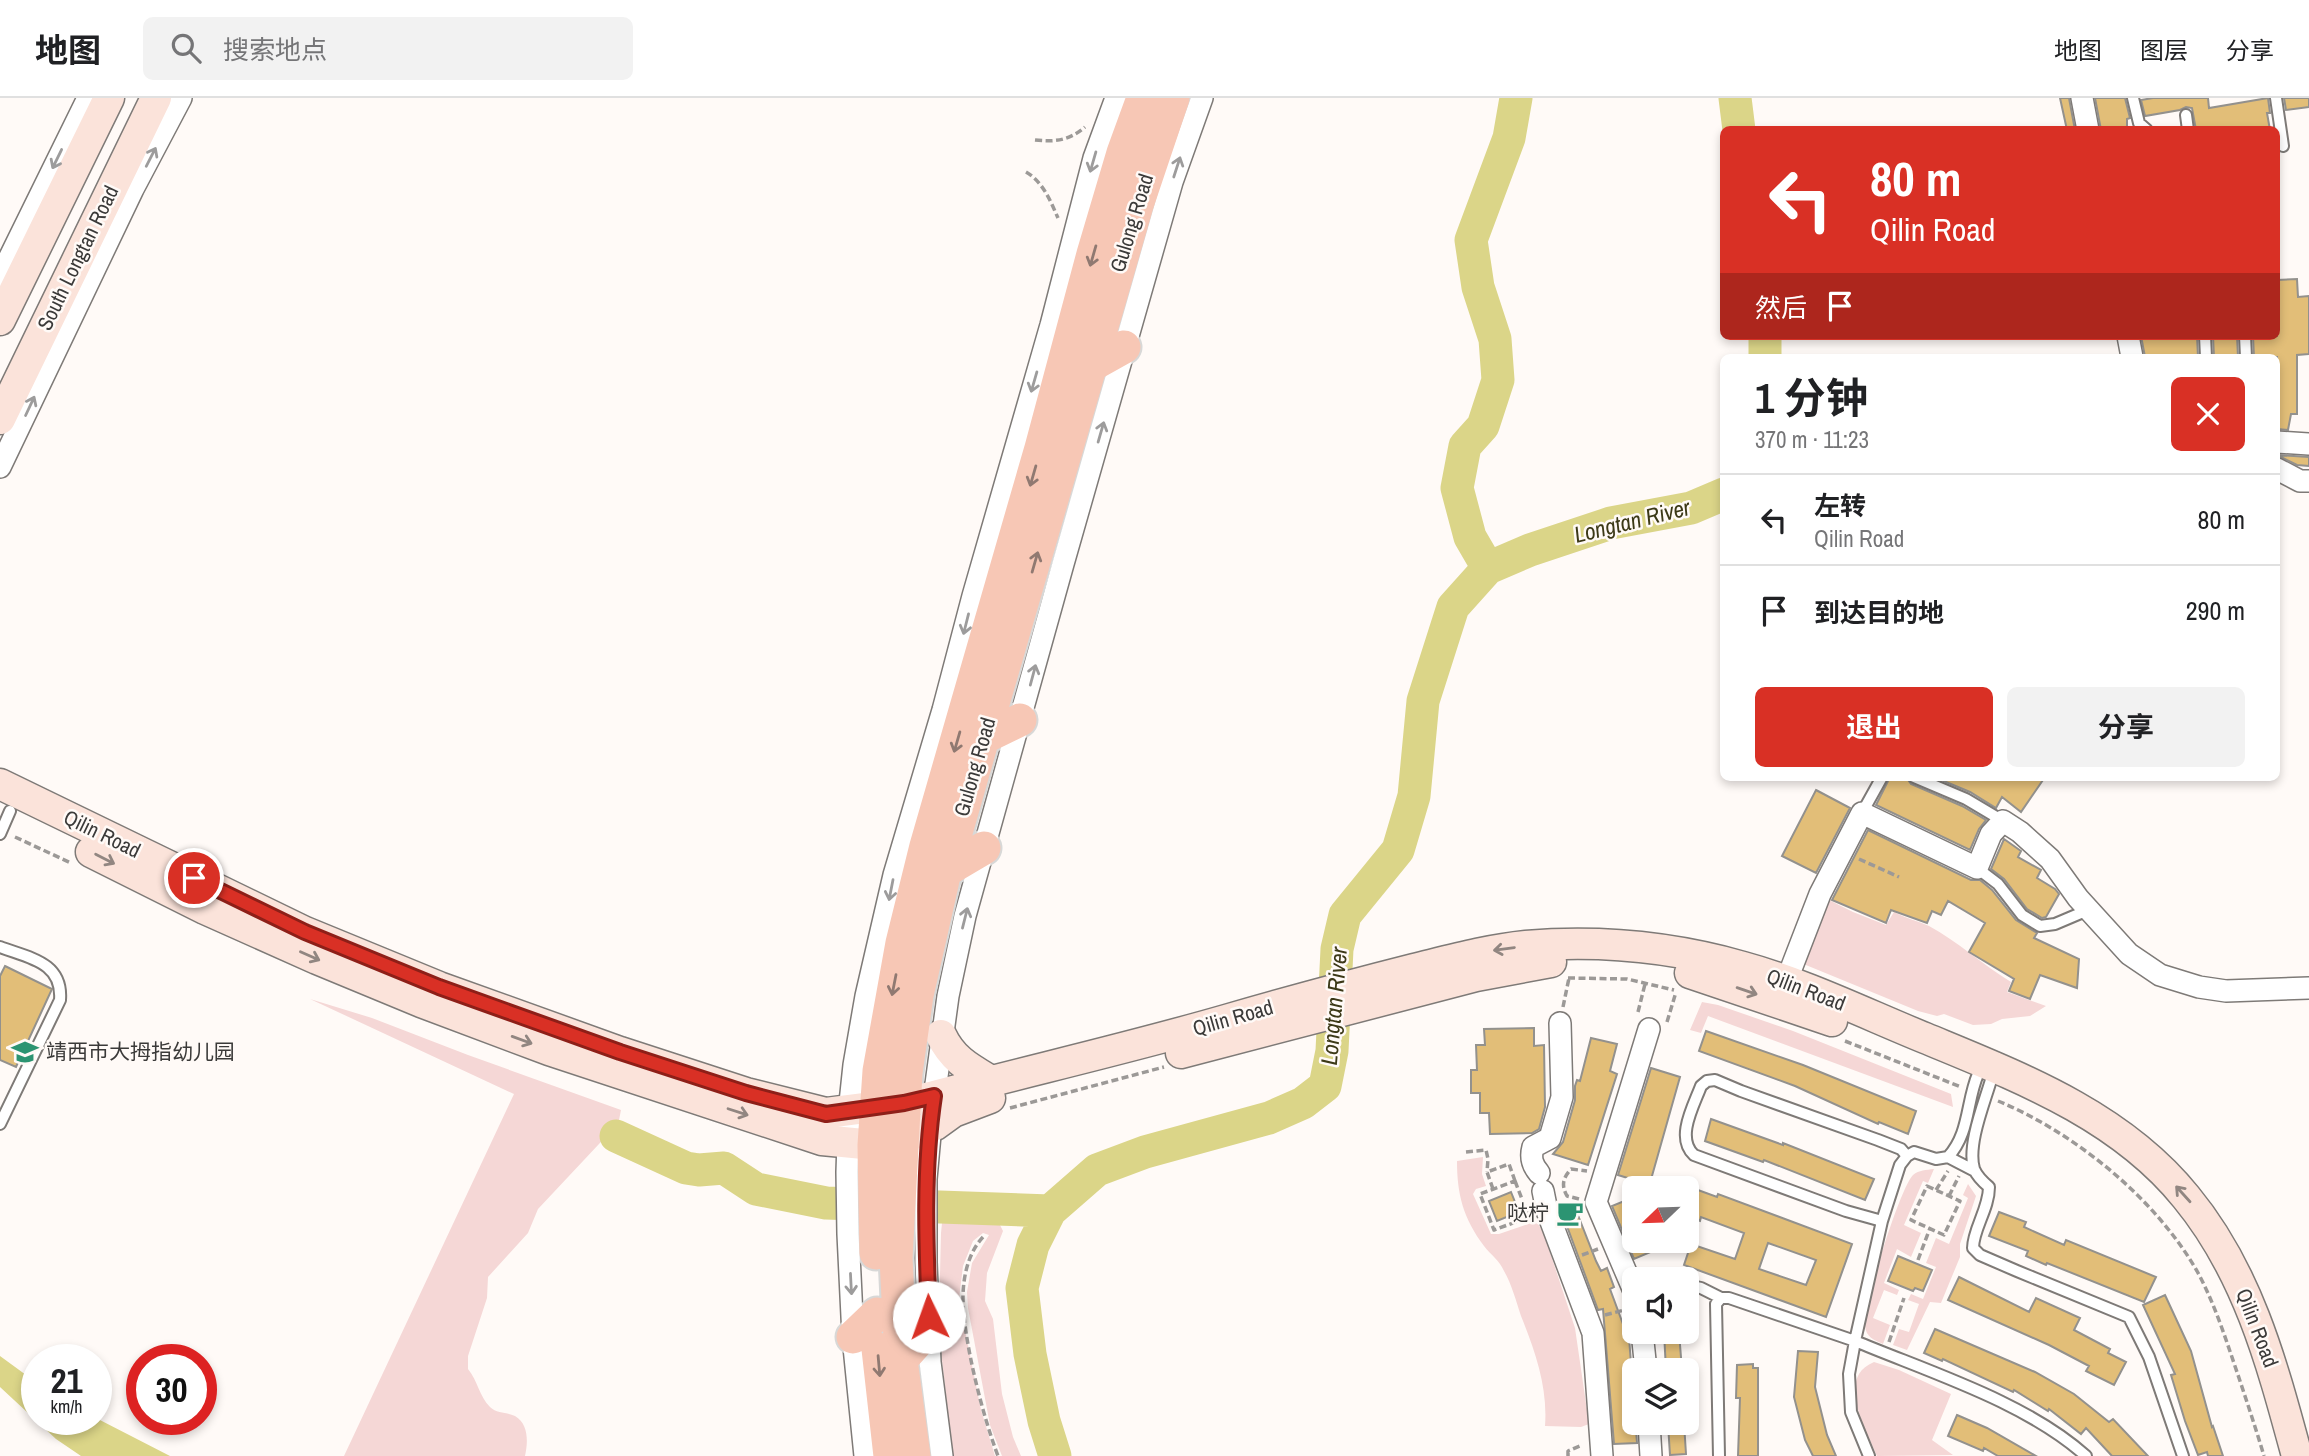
<!DOCTYPE html>
<html lang="zh">
<meta charset="utf-8">
<style>
body{margin:0;font-family:"Archivo Narrow","Noto Sans SC",sans-serif;background:#f2f2f2;color:#202124;height:100vh;display:flex;flex-direction:column;font-size:26px;white-space:nowrap}
*{box-sizing:border-box;margin:0}
p{font-size:23px;color:#757577}
.icon{flex:none;width:38px;height:38px;fill:none;stroke:currentColor;stroke-width:2;stroke-linecap:round;stroke-linejoin:round}
.map{position:relative;flex:1;overflow:hidden}
.side{position:absolute;left:1720px;top:256px;width:560px;height:427px;display:flex;flex-direction:column;background:#fff;border-radius:10px;box-shadow:0 4px 10px #0003}
.side>*{flex:none}
.hud{position:absolute;left:1720px;top:28px;width:560px;height:214px;border-radius:10px;box-shadow:0 4px 10px #0003;background:#d93025;color:#fff;overflow:hidden}
.needle{width:46px;rotate:247deg}
.buttons{position:absolute;left:1622px;top:1078px;display:grid;gap:14px}
.buttons a{display:grid;place-items:center;width:77px;height:77px;border-radius:10px;background:#fff;box-shadow:0 4px 10px #0003;font-size:35px}
.speed{position:absolute;left:21px;top:1246px;display:flex;gap:14px;font-size:35px;font-weight:700;text-align:center}
.speed>*{display:grid;place-content:center;width:91px;height:91px;border-radius:50%;background:#fff;box-shadow:0 4px 10px #0003;line-height:1}
.speed small{font-size:18px;font-weight:400}
.speed .limit{border:10px solid #d22;background:#fff;color:#111}
.pin{position:absolute;display:grid;place-items:center;width:60px;height:60px;color:#fff;margin:-30px;border:4px solid #fff;border-radius:50%;box-shadow:0 2px 7px #0007}
.me{position:absolute;width:77px;margin:-38px;rotate:357deg;stroke-linejoin:round;filter:drop-shadow(0 0 5px #0008)}
.turn{display:flex;align-items:center;gap:24px;height:147px;padding:0 35px;font-size:32px}
.turn .icon{width:91px;height:91px;stroke-width:2.5}
.turn b{display:block;font-size:49px;line-height:60px}
.then{display:flex;align-items:center;height:66px;padding:0 35px;background:#0003;gap:14px;font-size:26px}
.round{display:grid;place-items:center;flex:none;width:74px;height:74px;border-radius:10px;background:#f2f2f2}
.overview{display:flex;align-items:center;justify-content:space-between;height:119px;padding:0 35px}
h1{font-size:42px;font-weight:700;line-height:52px}
.button{display:flex;gap:14px;margin-top:auto;padding:14px 35px}
.button a{flex:1;height:80px;border-radius:10px;background:#d93025;color:#fff;font-size:28px;font-weight:700;line-height:80px;text-align:center}
.button a+a{background:#f2f2f2;color:#202124}
ul{padding:0;list-style:none}
li{display:flex;align-items:center;gap:21px;height:91px;padding:0 35px;border-top:2px solid #e0e0e0}
li div{flex:1}
li b{display:block;font-size:26px}
li em{font-style:normal}
header{display:flex;align-items:center;gap:42px;box-sizing:border-box;height:98px;padding:0 35px;background:#fff;border-bottom:2px solid #e0e0e0}
header strong{font-size:33px}
nav{display:flex;gap:38px;margin-inline-start:auto;font-size:24px}
.search{width:490px;height:63px;background:#f2f2f2;display:flex;align-items:center;gap:18px;box-sizing:border-box;padding:0 24px;border-radius:10px;color:#757577;font-size:26px}
.map>svg:first-child{display:block}
.green{fill:#f5d7d6}
.water{fill:#dbd588}
.lines{fill:none;stroke-linecap:round;stroke-linejoin:round}
.river{stroke:#dbd588;stroke-width:33}
.building{fill:#e2be78;stroke:#93918d;stroke-width:2;fill-rule:evenodd}
.lane-casing{stroke:#7e7a77;stroke-width:14}
.street-casing{stroke:#7e7a77;stroke-width:24}
.secondary-casing{stroke:#7e7a77;stroke-width:33}
.primary-casing{stroke:#d8d8d7;stroke-width:37}
.path{stroke:#9c9997;stroke-width:3.5;stroke-dasharray:7 3.5;stroke-linecap:butt}
.lane{stroke:#fff;stroke-width:10}
.street{stroke:#fff;stroke-width:21}
.secondary{stroke:#fbe3da;stroke-width:30}
.primary{stroke:#f7c7b5;stroke-width:33}
.oneway{stroke:#9d9c9c}
.oneway2{stroke:#907971}
.oneway3{stroke:#918681}
.route-casing{stroke:#8d1f18;stroke-width:18}
.route{stroke:#d93025;stroke-width:12}
.labels{text-anchor:middle;stroke-width:5;stroke-linejoin:round;paint-order:stroke}
.street-label{font-size:21px;fill:#3b3a39;stroke:#fffaf7}
.poi-label{font-size:21px;fill:#3b3a39;stroke:#fffaf7;text-anchor:start}
.water-label{font-size:23px;font-style:italic;fill:#3c3917;stroke:#fffaf7}
</style>
<header>
<strong>地图</strong>
<div class="search"><svg class="icon" aria-label="search" viewBox="0 0 24 24"><circle cx="10" cy="10" r="6"/><path d="M15 15l6 6"/></svg>搜索地点</div>
<nav><a>地图</a><a>图层</a><a>分享</a></nav>
</header>
<div class="map">
<svg width="2309" height="1358" viewBox="0 0 2309 1358">
<rect width="100%" height="100%" fill="#fffaf7"/>
<!-- green -->
<path class="green" d="M1825 800 1853 814 1886 827 1894 814C1905 820 1918 823 1929 828 1957 843 1983 867 2011 884L2007 894 2046 908 2030 918 2002 921 1991 926 1973 927 1944 916 1937 918 1918 913 1801 865Z
M310 901 372 920 468 957 621 1012 619 1022 614 1030 538 1111 528 1135 488 1179 487 1200 468 1258V1271C478 1283 479 1298 490 1309 497 1316 507 1314 515 1318 529 1326 528 1345 525 1358H344L514 996Z
M1702 904 1718 907 1793 933 1951 996 1953 1009 1708 918 1701 935 1690 932Z
M1483 1059 1482 1076 1486 1088 1476 1091 1473 1096 1491 1136H1499L1534 1124 1539 1127 1545 1139 1575 1230 1589 1326 1581 1329 1545 1328C1548 1289 1535 1253 1521 1218 1516 1203 1512 1187 1504 1173 1500 1163 1490 1156 1484 1148 1463 1120 1457 1096 1457 1063Z
M1934 1071 1928 1085 1923 1083 1904 1127 1921 1135 1911 1159 1897 1151 1884 1185 1899 1192 1897 1197 1884 1192 1873 1220 1890 1227 1883 1246C1874 1242 1866 1239 1865 1228 1863 1208 1900 1090 1913 1077 1919 1072 1926 1072 1934 1071Z
M1968 1086 1976 1098 1960 1146V1159L1941 1205 1930 1204 1907 1252 1893 1247 1899 1231 1909 1234 1919 1206 1908 1202 1911 1196 1923 1201 1936 1169 1926 1165 1936 1140 1949 1146 1968 1100 1963 1097Z
M948 1122 998 1123 1003 1133 987 1175 985 1203 993 1221 1002 1296 1013 1339 1021 1358H1002L990 1327 968 1210 967 1194 972 1165 989 1137 983 1135 973 1143 963 1168 959 1201 955 1207 939 1217 941 1135 942 1125Z
M955 1217H962L981 1312 995 1358H953L940 1245V1227L951 1224Z
M1874 1264 1899 1272 1951 1296 1932 1342 1953 1357 1877 1358C1866 1331 1835 1280 1874 1264Z"/>
<!-- water -->
<path class="water" d="M0 1258 37 1285V1321L96 1320 170 1358H81L56 1341 0 1289Z"/>
<g class="lines">
<!-- river -->
<path class="river" d="M1735 0 1739 32
M1765 259V238
M1488 470 1470 439 1457 390 1465 348 1483 328 1498 282 1495 241 1478 189 1471 142 1509 40 1516 0
M616 1038 686 1070 699 1072 724 1070 756 1091 826 1105 1050 1113
M1055 1358 1044 1323 1030 1256 1022 1190 1033 1147 1050 1113 1097 1072 1145 1054 1269 1020 1303 1005 1325 988 1332 953 1337 851 1345 817 1398 752 1414 698 1423 603 1453 509 1488 470 1530 452 1611 425 1691 410 1724 396"/>
</g>
<!-- building -->
<path class="building" d="M2060 0H2069L2075 32H2067Z
M2095 0H2125L2130 20 2127 21V32H2101Z
M2153 0H2208L2209 10 2268 0 2270 15H2267L2270 32H2196L2192 10 2186 9 2180 12 2145 18 2141 2Z
M2284 0H2309V9L2286 12Z
M2297 181 2298 199 2309 198V256L2297 257V316H2291L2288 332 2277 331V259H2254L2253 238H2277V182Z
M2141 238H2197L2198 259H2145Z
M2213 238H2237L2238 259H2214Z
M2277 357 2309 359V368L2297 367Z
M1890 679H1906L1911 686 1962 708 1986 722 1979 731 1970 752 1876 707Z
M1934 679H2045L2021 714 2002 699 1996 710 1970 694Z
M1816 692 1850 710 1816 775 1782 758Z
M1868 732 1971 782H1980L1992 792 2016 822 2037 835 2034 840 2079 861 2077 890 2040 877 2030 901 2009 893 2014 881 1969 854 1985 825 1948 803 1941 817 1932 813 1927 825 1891 812 1886 825 1832 802Z
M2004 741 2021 753 2018 759 2041 772 2037 780 2055 791 2059 796 2046 819 2042 820 2027 811 2004 781 1991 771Z
M5 868 52 891 16 969 0 962V878Z
M1534 930V948L1544 947 1545 1009 1539 1031 1532 1035 1490 1036 1489 1015H1480V995H1471V972H1477L1476 947H1485L1484 931Z
M1706 933 1803 967 1916 1013 1908 1036 1879 1024 1878 1026 1795 988 1699 953Z
M1591 940 1617 946 1610 973 1617 976 1588 1067 1553 1056 1563 1044 1575 1002V988L1577 982 1580 983Z
M1651 970 1680 979 1650 1085H1644L1618 1077Z
M1711 1021 1783 1047V1045L1874 1081 1865 1102 1764 1062 1763 1064 1705 1043Z
M1687 1088 1717 1099 1718 1096 1852 1146 1826 1219 1684 1167 1691 1146 1735 1161 1744 1135 1701 1119 1700 1123 1687 1118ZM1768 1145 1816 1162 1806 1187 1759 1171Z
M1511 1094 1519 1114 1497 1123 1489 1103Z
M1634 1099V1143L1674 1144 1634 1161 1612 1108Z
M1574 1107 1596 1163 1601 1173 1607 1170 1614 1189 1610 1191 1623 1226H1628L1637 1345 1614 1346 1603 1211 1598 1212 1561 1112Z
M1999 1114 2026 1124 2024 1129 2064 1147 2066 1142 2156 1179 2144 1204 2047 1165 2046 1167 2026 1158 2028 1153 1989 1138Z
M1898 1158 1932 1172 1923 1193 1915 1190 1913 1193 1888 1183Z
M1959 1179 2029 1214 2036 1200 2080 1220 2074 1232 2110 1251 2108 1255 2126 1264 2114 1287 2086 1273 2089 1268 2049 1247 1948 1202Z
M2165 1197 2191 1253 2212 1329 2213 1328 2223 1358H2208L2207 1354 2198 1357 2185 1323 2171 1277 2175 1276 2143 1207Z
M1935 1231 2035 1274 2074 1296 2109 1324 2113 1321 2148 1358H2112L2086 1330 2081 1336 2049 1311 2048 1313 2014 1292 2013 1294 1943 1261 1942 1263 1924 1255Z
M1664 1234H1679L1682 1272H1666Z
M1798 1253 1818 1254 1815 1289 1827 1337 1836 1358H1813L1805 1342 1794 1299Z
M1753 1266V1270H1758V1358H1738L1740 1300H1736L1737 1267Z
M1957 1317 1987 1330 2036 1358H1998L1984 1350 1983 1353 1948 1338Z
M1684 1325 1686 1356 1670 1357 1668 1326Z"/>
<g class="lines">
<defs>
<path id="lane" d="M2133 0 2139 25 2147 32
M2276 0 2283 48
M2186 17 2188 32
M2205 238 2206 259
M2245 238 2246 259
M1914 679 1966 701 2003 723
M1862 715 1882 679
M0 736 10 713
M1977 770 1998 786 2022 817 2040 828 2055 826 2088 812
M0 849C29 860 63 864 60 902L0 1026
M1991 982C1984 1006 1967 1047 1974 1071 1977 1078 1983 1084 1989 1089 1989 1111 1973 1131 1973 1150L1980 1157 2017 1173 2129 1219 2149 1259 2183 1358
M1948 1059 1975 1073
M1882 1123 1846 1113 1694 1057C1675 1040 1694 1007 1701 988L1707 983 1715 982 1741 993 1878 1042 1901 1051 1907 1058
M1687 1187 1701 1190 1721 1200
M1719 1358 1716 1206 1721 1200H1729L1855 1243 1882 1123 1900 1067 1907 1058 1914 1054 1936 1061 1948 1059C1970 1035 1966 1004 1978 976
M1869 1358 1851 1314 1849 1276 1855 1243C1929 1274 2026 1304 2086 1358"/>
<path id="street" d="M2082 0 2088 32
M0 179 88 0
M2128 238 2132 259
M2277 344 2309 346
M0 369 133 91 181 0
M2277 371 2300 383H2309
M1786 884 1820 796 1862 715 1977 770 1991 736 2003 723 2020 734 2050 761 2078 800 2129 856 2160 877 2199 889 2226 893 2309 890
M1539 1075C1532 1067 1530 1060 1533 1049L1550 1040 1562 999 1560 925
M1543 1093 1547 1113 1593 1235 1602 1358
M1634 1193 1596 1104 1649 931
M1642 1234 1646 1272
M1649 1325 1651 1358
M865 1358 853 1239 848 1136 847 1074 849 1014 854 967 866 898 894 777 943 612 973 498 1051 227 1094 60 1116 0
M942 1358 930 1264 926 1164V1081L932 1015 948 898 965 818 1063 466 1172 84 1202 0"/>
<path id="secondary" d="M0 222 109 0
M0 321 156 0
M0 686 305 834 439 889 620 954 746 995 826 1015 904 1005 934 998C1032 972 1129 950 1226 922 1288 904 1351 887 1414 871 1451 862 1487 852 1526 848 1598 842 1673 849 1743 869 1805 886 1866 916 1925 940 2019 979 2120 1017 2186 1099 2248 1174 2272 1266 2297 1358
M91 754 205 811 317 861 421 904 549 952 822 1042 874 1047 902 1041 935 1027 953 1014 990 1000
M1690 875 1832 923
M941 937C952 961 969 970 991 983
M1181 955 1476 878 1551 864"/>
<path id="primary" d="M1090 268 1124 249
M983 640 1020 622
M945 773 984 750
M876 1155 874 1047 879 973 902 845 926 748 1041 350 1093 156 1123 55 1143 0
M853 1239 877 1216
M878 1251 890 1358
M901 1262 929 1231
M914 1358 901 1262 896 1160 906 975 917 897 945 773 983 640 1137 107 1173 0"/>
</defs>
<!-- lane casing -->
<use href="#lane" class="lane-casing"/>
<!-- street casing -->
<use href="#street" class="street-casing"/>
<!-- secondary casing -->
<use href="#secondary" class="secondary-casing"/>
<!-- primary casing -->
<use href="#primary" class="primary-casing"/>
<!-- path -->
<path class="path" d="M1035 42C1054 44 1069 43 1085 29
M1026 74C1043 84 1050 102 1058 120
M15 739 71 765
M1859 761 1899 779
M1568 880 1627 881 1674 892
M1563 909 1569 880
M1638 914 1645 886
M1667 924 1676 894
M1845 943 1961 989
M1998 1003C2075 1035 2155 1100 2197 1173 2215 1206 2226 1242 2238 1277 2247 1304 2256 1331 2264 1358
M1010 1010 1164 969
M1466 1054 1486 1052 1488 1061 1487 1074
M1515 1083 1529 1119 1494 1132 1480 1096Z
M1927 1088 1960 1103 1944 1137 1911 1122Z
M1493 1091 1487 1074 1509 1066 1515 1083
M1936 1092 1948 1073
M1949 1098 1959 1078
M1579 1101 1567 1098C1561 1087 1563 1080 1571 1071L1587 1073
M983 1139C968 1155 963 1179 963 1200 963 1241 983 1319 998 1358
M1582 1157 1598 1151
M1918 1162 1930 1130
M1605 1217 1628 1211
M949 1218 955 1211 964 1207
M1889 1244 1904 1200
M1568 1358V1353L1582 1347"/>
<!-- lane -->
<use href="#lane" class="lane"/>
<!-- street -->
<use href="#street" class="street"/>
<!-- secondary -->
<use href="#secondary" class="secondary"/>
<!-- primary -->
<use href="#primary" class="primary"/>
</g>
<!-- one-way arrows -->
<defs><path id="oneway-shaft" d="M-6 0H5M1.5-3L5.5 0L1.5 3" fill="none" stroke-width="1.6" stroke-linecap="round" stroke-linejoin="round" transform="scale(1.75)"/></defs>
<g class="oneway">
<use href="#oneway-shaft" transform="translate(151 59) rotate(-63)"/>
<use href="#oneway-shaft" transform="translate(57 61) rotate(116)"/>
<use href="#oneway-shaft" transform="translate(1093 64) rotate(106)"/>
<use href="#oneway-shaft" transform="translate(1177 69) rotate(-72)"/>
<use href="#oneway-shaft" transform="translate(1034 284) rotate(106)"/>
<use href="#oneway-shaft" transform="translate(30 308) rotate(-65)"/>
<use href="#oneway-shaft" transform="translate(1101 334) rotate(-74)"/>
<use href="#oneway-shaft" transform="translate(966 526) rotate(104)"/>
<use href="#oneway-shaft" transform="translate(1033 577) rotate(-75)"/>
<use href="#oneway-shaft" transform="translate(891 792) rotate(101)"/>
<use href="#oneway-shaft" transform="translate(965 820) rotate(-76)"/>
<use href="#oneway-shaft" transform="translate(851 1186) rotate(87)"/>
</g>
<g class="oneway2">
<use href="#oneway-shaft" transform="translate(1093 158) rotate(106)"/>
<use href="#oneway-shaft" transform="translate(1033 378) rotate(106)"/>
<use href="#oneway-shaft" transform="translate(1035 464) rotate(-74)"/>
<use href="#oneway-shaft" transform="translate(957 644) rotate(106)"/>
<use href="#oneway-shaft" transform="translate(894 887) rotate(101)"/>
<use href="#oneway-shaft" transform="translate(879 1268) rotate(85)"/>
</g>
<g class="oneway3">
<use href="#oneway-shaft" transform="translate(105 761) rotate(27)"/>
<use href="#oneway-shaft" transform="translate(1504 851) rotate(172)"/>
<use href="#oneway-shaft" transform="translate(310 858) rotate(24)"/>
<use href="#oneway-shaft" transform="translate(1747 893) rotate(19)"/>
<use href="#oneway-shaft" transform="translate(522 942) rotate(20)"/>
<use href="#oneway-shaft" transform="translate(738 1014) rotate(18)"/>
<use href="#oneway-shaft" transform="translate(2183 1096) rotate(-132)"/>
</g>
<g class="lines">
<defs>
<path id="route" d="M194 780 305 834 439 889 620 954 746 995 826 1016 904 1005 934 998C923 1071 926 1145 929 1219"/>
</defs>
<!-- route casing -->
<use href="#route" class="route-casing"/>
<!-- route -->
<use href="#route" class="route"/>
</g>
<!-- icons -->
<defs>
<symbol id="school-bare" viewBox="-9 -9 18 18"><path d="M0-5L7-2L0 1L-7-2ZM-4 1L0 2.5L4 1V4Q0 6-4 4Z" fill="#2c9472" stroke="#fffaf7" stroke-width="2.5" paint-order="stroke"/></symbol>
<symbol id="cafe-bare" viewBox="-9 -9 18 18"><path d="M-5.5-4.5H6V0H3Q3 3.5 0 3.5H-2.5Q-5.5 3.5-5.5 0ZM3-3.2v2h1.7v-2ZM-6 4.5H4V6H-6Z" fill="#2c9472" stroke="#fffaf7" stroke-width="2.5" paint-order="stroke"/></symbol>
</defs>
<g fill-rule="evenodd">
<use href="#school-bare" x="6" y="935" width="38" height="38"/>
<use href="#cafe-bare" x="1551" y="1096" width="38" height="38"/>
</g>
<g class="labels">
<!-- street labels -->
<g class="street-label">
<text transform="translate(1132 125) rotate(-73)" y="7">Gulong Road</text>
<text transform="translate(78 160) rotate(-64)" y="7">South Longtan Road</text>
<text transform="translate(975 669) rotate(-74)" y="7">Gulong Road</text>
<text transform="translate(102 736) rotate(26)" y="7">Qilin Road</text>
<text transform="translate(1806 892) rotate(21)" y="7">Qilin Road</text>
<text transform="translate(1233 920) rotate(-16)" y="7">Qilin Road</text>
<text transform="translate(2257 1230) rotate(69)" y="7">Qilin Road</text>
</g>
<!-- poi labels -->
<g class="poi-label">
<text x="46" y="961">靖西市大拇指幼儿园</text>
<text x="1549" y="1122" text-anchor="end">哒柠</text>
</g>
<!-- water labels -->
<g class="water-label">
<text transform="translate(1632 423) rotate(-14)" y="8">Longtan River</text>
<text transform="translate(1334 908) rotate(-85)" y="8">Longtan River</text>
</g>
</g>
</svg>
<div class="buttons">
<a><svg class="needle" viewBox="-14 -14 28 28"><path d="M0-13l5 13h-10z" fill="#e53935"/><path d="M0 13l5-13h-10z" fill="#757577"/></svg></a>
<a><svg class="icon" aria-label="sound" viewBox="0 0 24 24"><path d="M4 9h4l5-4v14l-5-4H4zM17 9q2 3 0 6"/></svg></a>
<a><svg class="icon" aria-label="layers" viewBox="0 0 24 24"><path d="M12 4l9 5-9 5-9-5zM3 14l9 5 9-5"/></svg></a>
</div>
<div class="speed"><div>21<small>km/h</small></div><div class="limit">30</div></div>
<div class="pin" style="left:194px;top:780px;background:#d93025"><svg class="icon" aria-label="arrive" viewBox="0 0 24 24"><path d="M6 21V4h12l-3 4 3 4H6"/></svg></div>
<svg class="me" style="left:929px;top:1219px" viewBox="-20 -20 40 40"><circle r="19" fill="#fff"/><path d="M0-13L10 11 0 6-10 11z" fill="#d93025"/></svg>
<div class="hud">
<div class="turn"><svg class="icon" aria-label="left" viewBox="0 0 24 24"><path d="M17 20v-9H6M10 6l-5 5 5 5"/></svg><div><b>80 m</b>Qilin Road</div></div>
<div class="then">然后<svg class="icon" aria-label="arrive" viewBox="0 0 24 24"><path d="M6 21V4h12l-3 4 3 4H6"/></svg></div>
</div>
<section class="side">
<div class="overview"><div><h1>1 分钟</h1><p>370 m · 11:23</p></div><a class="round" style="background:#d93025;color:#fff"><svg class="icon" aria-label="close" viewBox="0 0 24 24"><path d="M6 6l12 12M18 6L6 18"/></svg></a></div>
<ul>
<li><svg class="icon" aria-label="left" viewBox="0 0 24 24"><path d="M17 20v-9H6M10 6l-5 5 5 5"/></svg><div><b>左转</b><p>Qilin Road</p></div><em>80 m</em></li>
<li><svg class="icon" aria-label="arrive" viewBox="0 0 24 24"><path d="M6 21V4h12l-3 4 3 4H6"/></svg><div><b>到达目的地</b></div><em>290 m</em></li>
</ul>
<div class="button"><a>退出</a><a>分享</a></div>
</section>
</div>
